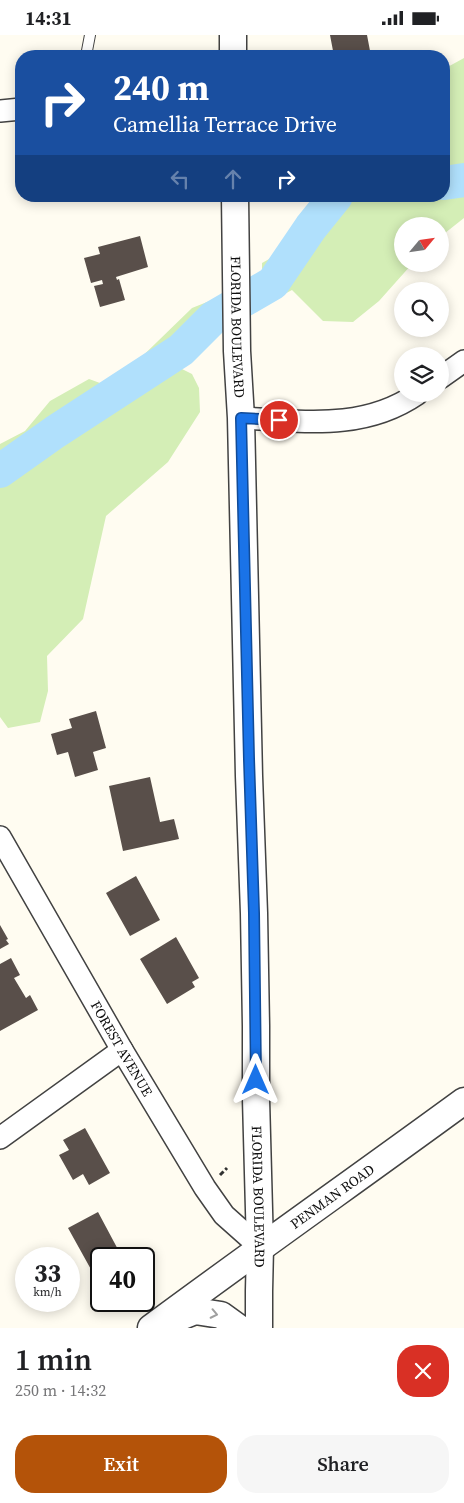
<!DOCTYPE html>
<meta charset="utf-8">
<style>
body{margin:0;font-family:"Source Serif 4",serif;background:#f6f6f6;color:#202124;height:100vh;display:flex;flex-direction:column;font-size:19px;white-space:nowrap}
*{box-sizing:border-box;margin:0}
p{font-size:16px;color:#757577}
.icon{flex:none;width:28px;height:28px;fill:none;stroke:currentColor;stroke-width:2;stroke-linecap:round;stroke-linejoin:round}
.map{position:relative;height:1293px;overflow:hidden}
.side{display:flex;flex-direction:column;background:#fff;flex:1}
.side>*{flex:none}
.guide{position:absolute;left:15px;top:15px;width:435px;height:152px;border-radius:20px;box-shadow:0 2px 12px #0003;background:#1a4fa0;color:#fff;overflow:hidden}
.needle{width:32px;rotate:61deg}
.tools{position:absolute;left:394px;top:182px;display:grid;gap:10px}
.tools a{display:grid;place-items:center;width:55px;height:55px;border-radius:50%;background:#fff;box-shadow:0 2px 12px #0003;font-size:25px}
.speed{position:absolute;left:15px;top:1212px;display:flex;gap:10px;font-size:25px;font-weight:700;text-align:center}
.speed>*{display:grid;place-content:center;width:65px;height:65px;border-radius:50%;background:#fff;box-shadow:0 2px 12px #0003;line-height:1}
.speed small{font-size:12px;font-weight:400}
.speed .limit{border:2px solid #111;border-radius:8px;background:#fff;color:#111}
.pin{position:absolute;display:grid;place-items:center;width:42px;height:42px;color:#fff;margin:-21px;border:2px solid #fff;border-radius:50%;box-shadow:0 1px 5px #0007}
.me{position:absolute;width:55px;margin:-28px;rotate:0deg;stroke-linejoin:round;filter:drop-shadow(0 0 4px #0008)}
.turn{display:flex;align-items:center;gap:18px;height:105px;padding:0 15px;font-size:22px}
.turn .icon{width:65px;height:65px;stroke-width:2.5}
.turn b{display:block;font-size:35px;line-height:42px}
.lanes{display:flex;align-items:center;height:48px;padding:0 15px;background:#0003;justify-content:center;gap:25px;direction:ltr}
.lanes .off{opacity:.35}
.round{display:grid;place-items:center;flex:none;width:52px;height:52px;border-radius:20px;background:#f6f6f6}
.summary{display:flex;align-items:center;justify-content:space-between;height:85px;padding:0 15px}
h1{font-size:30px;font-weight:600;line-height:38px}
.primary-button{display:flex;gap:10px;margin-top:auto;padding:10px 15px}
.primary-button a{flex:1;height:58px;border-radius:20px;background:#b45309;color:#fff;font-size:20px;font-weight:600;line-height:58px;text-align:center}
.primary-button a+a{background:#f6f6f6;color:#202124}
.status{display:flex;justify-content:space-between;align-items:center;height:35px;padding:0 25px;background:#fff;direction:ltr}
.status svg{height:14px;fill:currentColor}
.map>svg:first-child{display:block}
.green{fill:#d4eeb6}
.lines{fill:none;stroke-linecap:round;stroke-linejoin:round}
.river{stroke:#b0e0fc;stroke-width:34}
.building{fill:#594f4a}
.service-casing{stroke:#424242;stroke-width:12}
.minor-casing{stroke:#424242;stroke-width:24}
.tertiary-casing{stroke:#424242;stroke-width:29}
.path{stroke:#313131;stroke-width:3;stroke-dasharray:5 2.5;stroke-linecap:butt}
.service{stroke:#fff;stroke-width:10}
.minor{stroke:#fff;stroke-width:21}
.tertiary{stroke:#fff;stroke-width:26}
.oneway{stroke:#9f9f9f}
.route-casing{stroke:#114b97;stroke-width:12}
.route{stroke:#1a73e8;stroke-width:9}
.labels{text-anchor:middle;stroke-width:5;stroke-linejoin:round;paint-order:stroke}
.street-label{font-size:14px;fill:#0f0f0f;stroke:#fff}
</style>
<div class="status"><b>14:31</b><svg viewBox="0 0 49 12"><path d="M0 12V9h3v3zM5 12V6h3v6zM10 12V3h3v9zM15 12V0h3v12zM26 1h20v11H26zM47 4h2v5h-2z"/></svg></div>
<div class="map">
<svg width="464" height="1293" viewBox="0 0 464 1293">
<rect width="100%" height="100%" fill="#fffcf1"/>
<!-- green -->
<path class="green" d="M464 23V183L440 202V191H402V229H412L379 266 353 287 323 286 292 255 262 271V228L287 214 322 161H444V34Z
M217 263V300L180 333 192 339 199 353 200 377 168 427 106 481 83 584 47 621 48 656 40 687 8 693 0 682V409L25 396 50 366 89 344 100 348 123 340 192 273Z"/>
<g class="lines">
<!-- river -->
<path class="river" d="M444 148 464 145
M0 436 55 397 181 315 213 283 273 248 311 192 336 161"/>
</g>
<!-- building -->
<path class="building" d="M330 0H367L371 21H334Z
M168 15 170 21H151Z
M140 201 148 232 116 242 117 245 119 244 125 265 100 272 94 251 103 249 102 245 91 248 84 223 100 219 98 212Z
M96 676 106 713 93 717 98 735 75 742 68 717 57 720 51 699 72 693 69 684Z
M150 742 160 787 174 784 179 804 123 816 109 751Z
M136 841 160 885 130 901 106 858Z
M0 890 8 904 6 905 9 909 0 914Z
M176 902 199 943 192 947 195 952 167 969 140 924Z
M11 923 20 940 14 943 26 963 30 960 38 975 0 996V929Z
M85 1093 110 1138 89 1150 83 1139 73 1145 59 1120 69 1115 63 1105Z
M98 1177 122 1222 118 1224H101V1233L93 1238 68 1193Z"/>
<g class="lines">
<defs>
<path id="service" d="M86 21 90 0"/>
<g id="minor">
<path d="M0 76 21 74"/>
<path d="M440 343 464 326"/>
<path d="M241 383C303 386 363 396 417 359"/>
<path id="s1" d="M0 802 122 1015 205 1153 224 1180 260 1212"/>
<path d="M0 1103 122 1015"/>
</g>
<g id="tertiary">
<path d="M233 0V21"/>
<path id="s2" d="M235 161 237 316 241 383 249 741 254 878 256 991V1064L260 1212 259 1256V1293"/>
<path d="M170 1286 195 1276 221 1280 239 1293"/>
<path id="s3" d="M151 1293C255 1216 360 1142 464 1066"/>
</g>
</defs>
<!-- service casing -->
<use href="#service" class="service-casing"/>
<!-- minor casing -->
<use href="#minor" class="minor-casing"/>
<!-- tertiary casing -->
<use href="#tertiary" class="tertiary-casing"/>
<!-- path -->
<path class="path" d="M220 1140 227 1133"/>
<!-- service -->
<use href="#service" class="service"/>
<!-- minor -->
<use href="#minor" class="minor"/>
<!-- tertiary -->
<use href="#tertiary" class="tertiary"/>
</g>
<!-- one-way arrows -->
<defs><path id="oneway-chevron" d="M-2-3.5L2.5 0L-2 3.5" fill="none" stroke-width="1.6" stroke-linecap="round" stroke-linejoin="round" transform="scale(1.25)"/></defs>
<use class="oneway" href="#oneway-chevron" transform="translate(214 1279) rotate(12)"/>
<g class="lines">
<defs>
<path id="route" d="M256 1045 254 878 249 724 241 383 279 385"/>
</defs>
<!-- route casing -->
<use href="#route" class="route-casing"/>
<!-- route -->
<use href="#route" class="route"/>
</g>
<g class="labels">
<!-- street labels -->
<g class="street-label">
<text dy="5" stroke="none"><textPath href="#s2" startOffset="131">FLORIDA BOULEVARD</textPath></text>
<text dy="5" stroke="none"><textPath href="#s1" startOffset="244">FOREST AVENUE</textPath></text>
<text dy="5" stroke="none"><textPath href="#s2" startOffset="1001">FLORIDA BOULEVARD</textPath></text>
<text dy="5" stroke="none"><textPath href="#s3" startOffset="224">PENMAN ROAD</textPath></text>
</g>
</g>
</svg>
<div class="tools">
<a><svg class="needle" viewBox="-14 -14 28 28"><path d="M0-13l5 13h-10z" fill="#e53935"/><path d="M0 13l5-13h-10z" fill="#757577"/></svg></a>
<a><svg class="icon" aria-label="search" viewBox="0 0 24 24"><circle cx="10" cy="10" r="6"/><path d="M15 15l6 6"/></svg></a>
<a><svg class="icon" aria-label="layers" viewBox="0 0 24 24"><path d="M12 4l9 5-9 5-9-5zM3 14l9 5 9-5"/></svg></a>
</div>
<div class="speed"><div>33<small>km/h</small></div><div class="limit">40</div></div>
<div class="pin" style="left:279px;top:385px;background:#d93025"><svg class="icon" aria-label="arrive" viewBox="0 0 24 24"><path d="M6 21V4h12l-3 4 3 4H6"/></svg></div>
<svg class="me" style="left:256px;top:1045px" viewBox="-20 -20 40 40"><path d="M0-17L14 15 0 8-14 15z" fill="#1a73e8" stroke="#fff" stroke-width="4"/></svg>
<div class="guide">
<div class="turn"><svg class="icon" aria-label="right" viewBox="0 0 24 24"><path d="M7 20v-9h11M14 6l5 5-5 5"/></svg><div><b>240 m</b>Camellia Terrace Drive</div></div>
<div class="lanes"><svg class="icon off" aria-label="left" viewBox="0 0 24 24"><path d="M17 20v-9H6M10 6l-5 5 5 5"/></svg><svg class="icon off" aria-label="ahead" viewBox="0 0 24 24"><path d="M12 20V5M6 11l6-6 6 6"/></svg><svg class="icon" aria-label="right" viewBox="0 0 24 24"><path d="M7 20v-9h11M14 6l5 5-5 5"/></svg></div>
</div>
</div>
<section class="side">
<div class="summary"><div><h1>1 min</h1><p>250 m · 14:32</p></div><a class="round" style="background:#d93025;color:#fff"><svg class="icon" aria-label="close" viewBox="0 0 24 24"><path d="M6 6l12 12M18 6L6 18"/></svg></a></div>
<div class="primary-button"><a>Exit</a><a>Share</a></div>
</section>
